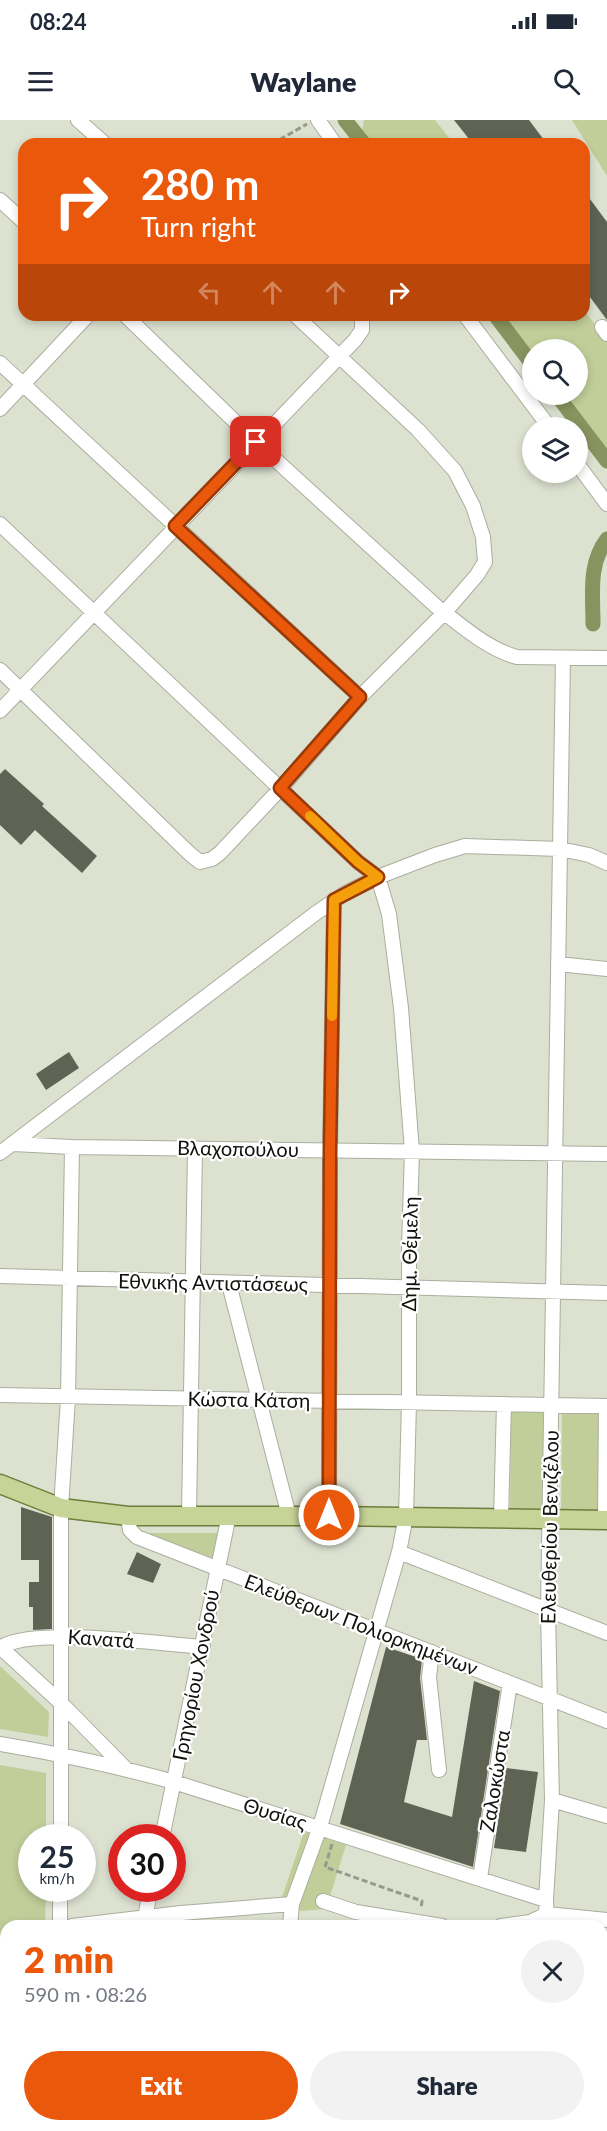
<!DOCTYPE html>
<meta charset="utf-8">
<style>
body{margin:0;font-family:Lato,sans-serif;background:#f2f2f3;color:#1f2937;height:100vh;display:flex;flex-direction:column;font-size:22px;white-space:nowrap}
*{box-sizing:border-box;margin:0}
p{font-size:20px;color:#747a83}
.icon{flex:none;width:33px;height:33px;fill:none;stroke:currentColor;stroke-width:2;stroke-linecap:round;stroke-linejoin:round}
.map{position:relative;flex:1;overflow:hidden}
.details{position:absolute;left:0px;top:1800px;width:608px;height:212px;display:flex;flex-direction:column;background:#fff;border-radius:18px 18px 0 0;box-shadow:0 3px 9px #0003}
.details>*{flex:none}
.hud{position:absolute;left:18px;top:18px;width:572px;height:183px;border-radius:18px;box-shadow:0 3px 9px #0003;background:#ea580c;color:#fff;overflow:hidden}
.controls{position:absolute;left:522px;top:219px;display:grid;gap:12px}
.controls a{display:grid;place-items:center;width:66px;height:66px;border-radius:50%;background:#fff;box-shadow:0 3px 9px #0003;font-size:30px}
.speed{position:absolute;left:18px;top:1704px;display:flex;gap:12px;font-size:30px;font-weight:700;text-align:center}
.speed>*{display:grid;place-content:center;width:78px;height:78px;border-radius:50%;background:#fff;box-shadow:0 3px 9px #0003;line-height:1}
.speed small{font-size:15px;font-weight:400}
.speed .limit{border:9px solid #d22;background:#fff;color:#111}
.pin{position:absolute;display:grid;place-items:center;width:51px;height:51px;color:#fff;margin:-26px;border-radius:12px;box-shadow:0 3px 9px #0006}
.me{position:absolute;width:66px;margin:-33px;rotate:0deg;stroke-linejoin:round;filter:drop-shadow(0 0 4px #0008)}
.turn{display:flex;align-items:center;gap:21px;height:126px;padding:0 24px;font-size:27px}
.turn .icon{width:78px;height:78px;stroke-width:2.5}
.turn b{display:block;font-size:42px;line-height:51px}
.lanes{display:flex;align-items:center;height:57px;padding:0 24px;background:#0003;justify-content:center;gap:30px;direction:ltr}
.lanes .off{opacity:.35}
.round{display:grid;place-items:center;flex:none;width:63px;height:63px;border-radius:32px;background:#f2f2f3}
.overview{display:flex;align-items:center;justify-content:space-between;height:102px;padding:0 24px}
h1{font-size:36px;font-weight:800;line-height:45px;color:#ea580c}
.action{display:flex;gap:12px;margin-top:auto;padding:12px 24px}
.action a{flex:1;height:69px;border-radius:36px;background:#ea580c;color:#fff;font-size:24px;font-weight:800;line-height:69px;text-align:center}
.action a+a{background:#f2f2f3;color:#1f2937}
.status{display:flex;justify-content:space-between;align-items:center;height:42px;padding:0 30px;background:#fff;direction:ltr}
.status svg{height:16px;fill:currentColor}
header{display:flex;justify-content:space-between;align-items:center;height:78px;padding:0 24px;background:#fff;font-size:27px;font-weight:800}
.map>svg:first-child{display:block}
.green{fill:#c1ce9a}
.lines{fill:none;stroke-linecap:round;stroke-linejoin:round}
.canal{stroke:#88945f;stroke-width:15}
.building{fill:#5f6354}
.minor-casing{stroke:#aaae9e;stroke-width:16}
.major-casing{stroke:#6f7d3a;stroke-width:21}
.path{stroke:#969a8d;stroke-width:3;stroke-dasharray:6 3;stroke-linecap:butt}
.minor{stroke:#fff;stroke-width:14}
.major{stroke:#c7d397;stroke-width:18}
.route-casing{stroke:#983908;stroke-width:15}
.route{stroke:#ea580c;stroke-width:10}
.slow{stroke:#f59e0b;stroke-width:10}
.labels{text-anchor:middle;stroke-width:4.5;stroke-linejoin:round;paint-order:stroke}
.street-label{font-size:20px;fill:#11120d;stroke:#fff}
</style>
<div class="status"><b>08:24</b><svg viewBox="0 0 49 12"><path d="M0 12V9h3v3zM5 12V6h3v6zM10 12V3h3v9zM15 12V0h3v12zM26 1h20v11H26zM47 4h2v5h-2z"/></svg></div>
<header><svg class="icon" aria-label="menu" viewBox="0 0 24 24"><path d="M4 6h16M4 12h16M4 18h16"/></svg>Waylane<svg class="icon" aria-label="search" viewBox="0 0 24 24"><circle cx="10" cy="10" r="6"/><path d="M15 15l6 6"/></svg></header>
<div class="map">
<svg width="607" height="2011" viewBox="0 0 607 2011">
<rect width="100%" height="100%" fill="#dce1d0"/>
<!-- green -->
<path class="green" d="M364 0H435L454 24H372L362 11Z
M572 0H607V56Z
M584 190 607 220V331L564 275 578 274V230H532V234L503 195H584Z
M511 1290H544L543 1394 510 1393Z
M562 1292H600L598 1395 561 1394Z
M150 1413H221L215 1440 150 1415Z
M0 1546 49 1592 48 1617 0 1609Z
M0 1645 46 1653V1717L32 1718V1768L46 1769 45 1806H6V1964L0 1963Z
M304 1712 346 1725 326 1789 302 1791 280 1783Z"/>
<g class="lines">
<!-- canal -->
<path class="canal" d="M345 0 364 24
M495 195 532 244
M556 274 607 341
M593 504C593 474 588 444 607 419"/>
</g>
<!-- building -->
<path class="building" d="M454 0H529L547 24H473Z
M584 71 607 102V200L584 169Z
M5 649 44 684 42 686 97 736 82 753 35 710 21 725 0 705V654Z
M69 932 79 948 46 970 36 954Z
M21 1387 52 1397V1509L33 1510V1487H29V1462H39V1440H21Z
M137 1432 161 1444 153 1463 127 1454Z
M386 1527 422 1539 420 1558 427 1620H417L404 1682 452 1697 474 1561 500 1571 473 1747 340 1704Z
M506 1648 538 1652 526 1732 494 1728Z"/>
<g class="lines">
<defs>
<path id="minor" d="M78 0 105 24
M318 0 335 24
M0 80 24 102
M125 195 256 322 437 487C461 505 487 529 517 537L607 538
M465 195 550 308
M602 207 607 214
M0 243 360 577
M0 289 88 195
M578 345 607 384
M0 404 358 742 378 757 389 794 401 888 412 1031 409 1126V1283L406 1396 399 1432 320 1707 292 1784 290 1806
M0 550 190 734 200 742 212 739 220 733 281 668 360 577 445 492 477 455 485 442 483 417 473 386 455 351 418 310 295 195
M0 591 355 220 362 210V195
M558 844 607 849
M13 1024 72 1027 607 1034
M0 1033 316 793 344 774 378 757 435 735 465 726 560 729 589 735 607 743
M0 1156 607 1173
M229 1164 289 1396
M0 1275 607 1286
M189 1395 195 1029
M128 1396 130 1410 137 1417 607 1601
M329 1396 330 1031 334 780
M501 1398 504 1284
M605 1400 606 1286
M399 1432 607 1513
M0 1527 61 1583 126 1649
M0 1528C28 1506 163 1524 203 1527
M432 1532 429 1557 439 1650
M0 1624C59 1634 116 1646 174 1662L546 1780
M552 1680 607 1696
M61 1718V1388L68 1278 72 1027
M162 1718 229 1395
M480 1758 510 1563
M323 1781 356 1792 442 1806
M145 1797 151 1768
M60 1806V1768
M72 1806 181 1793 292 1784
M501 1806 530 1802 547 1794 607 1800
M547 1806 546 1780 552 1680 548 1491 563 538
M602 1846 607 1848
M0 1974H6
M287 2006V2011
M600 2006H607
M54 2011 55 2006
M180 2011V2006
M395 2011 396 2006
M540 2011V2006"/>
<path id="major" d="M0 1364 61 1388 128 1396H329L607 1400"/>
</defs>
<!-- minor casing -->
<use href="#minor" class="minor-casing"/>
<!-- major casing -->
<use href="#major" class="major-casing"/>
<!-- path -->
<path class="path" d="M272 24 307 4
M332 1724 325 1747 422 1781 421 1789"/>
<!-- minor -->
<use href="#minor" class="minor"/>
<!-- major -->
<use href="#major" class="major"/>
</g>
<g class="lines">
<defs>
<path id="route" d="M256 322 175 406 360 577 280 668 358 742 378 757 334 780 330 1031 329 1395"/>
</defs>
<!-- route casing -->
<use href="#route" class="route-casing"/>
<!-- route -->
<use href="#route" class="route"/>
<!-- slow -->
<path class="slow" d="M310 696 358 742 378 757 334 780 332 896"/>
</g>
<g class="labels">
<!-- street labels -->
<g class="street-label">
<text transform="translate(238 1029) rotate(1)" y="7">Βλαχοπούλου</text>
<text transform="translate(410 1134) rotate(-89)" y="7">Δημ. Θέμελη</text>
<text transform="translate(213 1163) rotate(1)" y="7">Εθνικής Αντιστάσεως</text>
<text transform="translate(249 1280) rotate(1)" y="7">Κώστα Κάτση</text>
<text transform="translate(550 1407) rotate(-89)" y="7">Ελευθερίου Βενιζέλου</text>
<text transform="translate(361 1505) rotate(21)" y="7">Ελεύθερων Πολιορκημένων</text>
<text transform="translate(101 1519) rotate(4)" y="7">Κανατά</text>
<text transform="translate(196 1555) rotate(-79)" y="7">Γρηγορίου Χονδρού</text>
<text transform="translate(495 1661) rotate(-81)" y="7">Ζαλοκώστα</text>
<text transform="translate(275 1694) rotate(17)" y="7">Θυσίας</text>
</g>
</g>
</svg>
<div class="controls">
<a><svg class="icon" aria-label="search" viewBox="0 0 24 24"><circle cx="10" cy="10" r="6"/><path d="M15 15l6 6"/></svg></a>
<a><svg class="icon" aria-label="layers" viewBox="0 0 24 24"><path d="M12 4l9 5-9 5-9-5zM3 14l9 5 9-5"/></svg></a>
</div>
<div class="speed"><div>25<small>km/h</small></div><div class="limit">30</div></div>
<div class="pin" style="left:256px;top:322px;background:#d93025"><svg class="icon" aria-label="arrive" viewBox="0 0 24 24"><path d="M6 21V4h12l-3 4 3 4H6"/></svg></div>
<svg class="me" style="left:329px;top:1395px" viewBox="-20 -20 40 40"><circle r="17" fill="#ea580c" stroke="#fff" stroke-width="3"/><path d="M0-11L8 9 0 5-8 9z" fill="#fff"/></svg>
<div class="hud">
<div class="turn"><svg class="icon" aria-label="right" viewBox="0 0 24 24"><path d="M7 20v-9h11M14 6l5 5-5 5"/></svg><div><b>280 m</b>Turn right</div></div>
<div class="lanes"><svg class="icon off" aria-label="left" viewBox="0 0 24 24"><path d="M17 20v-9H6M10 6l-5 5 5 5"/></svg><svg class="icon off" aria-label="ahead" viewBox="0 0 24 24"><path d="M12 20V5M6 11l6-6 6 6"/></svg><svg class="icon off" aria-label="ahead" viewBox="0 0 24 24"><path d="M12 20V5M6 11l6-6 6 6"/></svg><svg class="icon" aria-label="right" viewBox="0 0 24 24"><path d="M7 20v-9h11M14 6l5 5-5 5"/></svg></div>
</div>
<section class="details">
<div class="overview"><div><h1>2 min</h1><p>590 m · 08:26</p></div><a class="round"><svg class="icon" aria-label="close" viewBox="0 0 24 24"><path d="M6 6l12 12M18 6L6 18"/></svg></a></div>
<div class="action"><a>Exit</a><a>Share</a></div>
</section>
</div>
